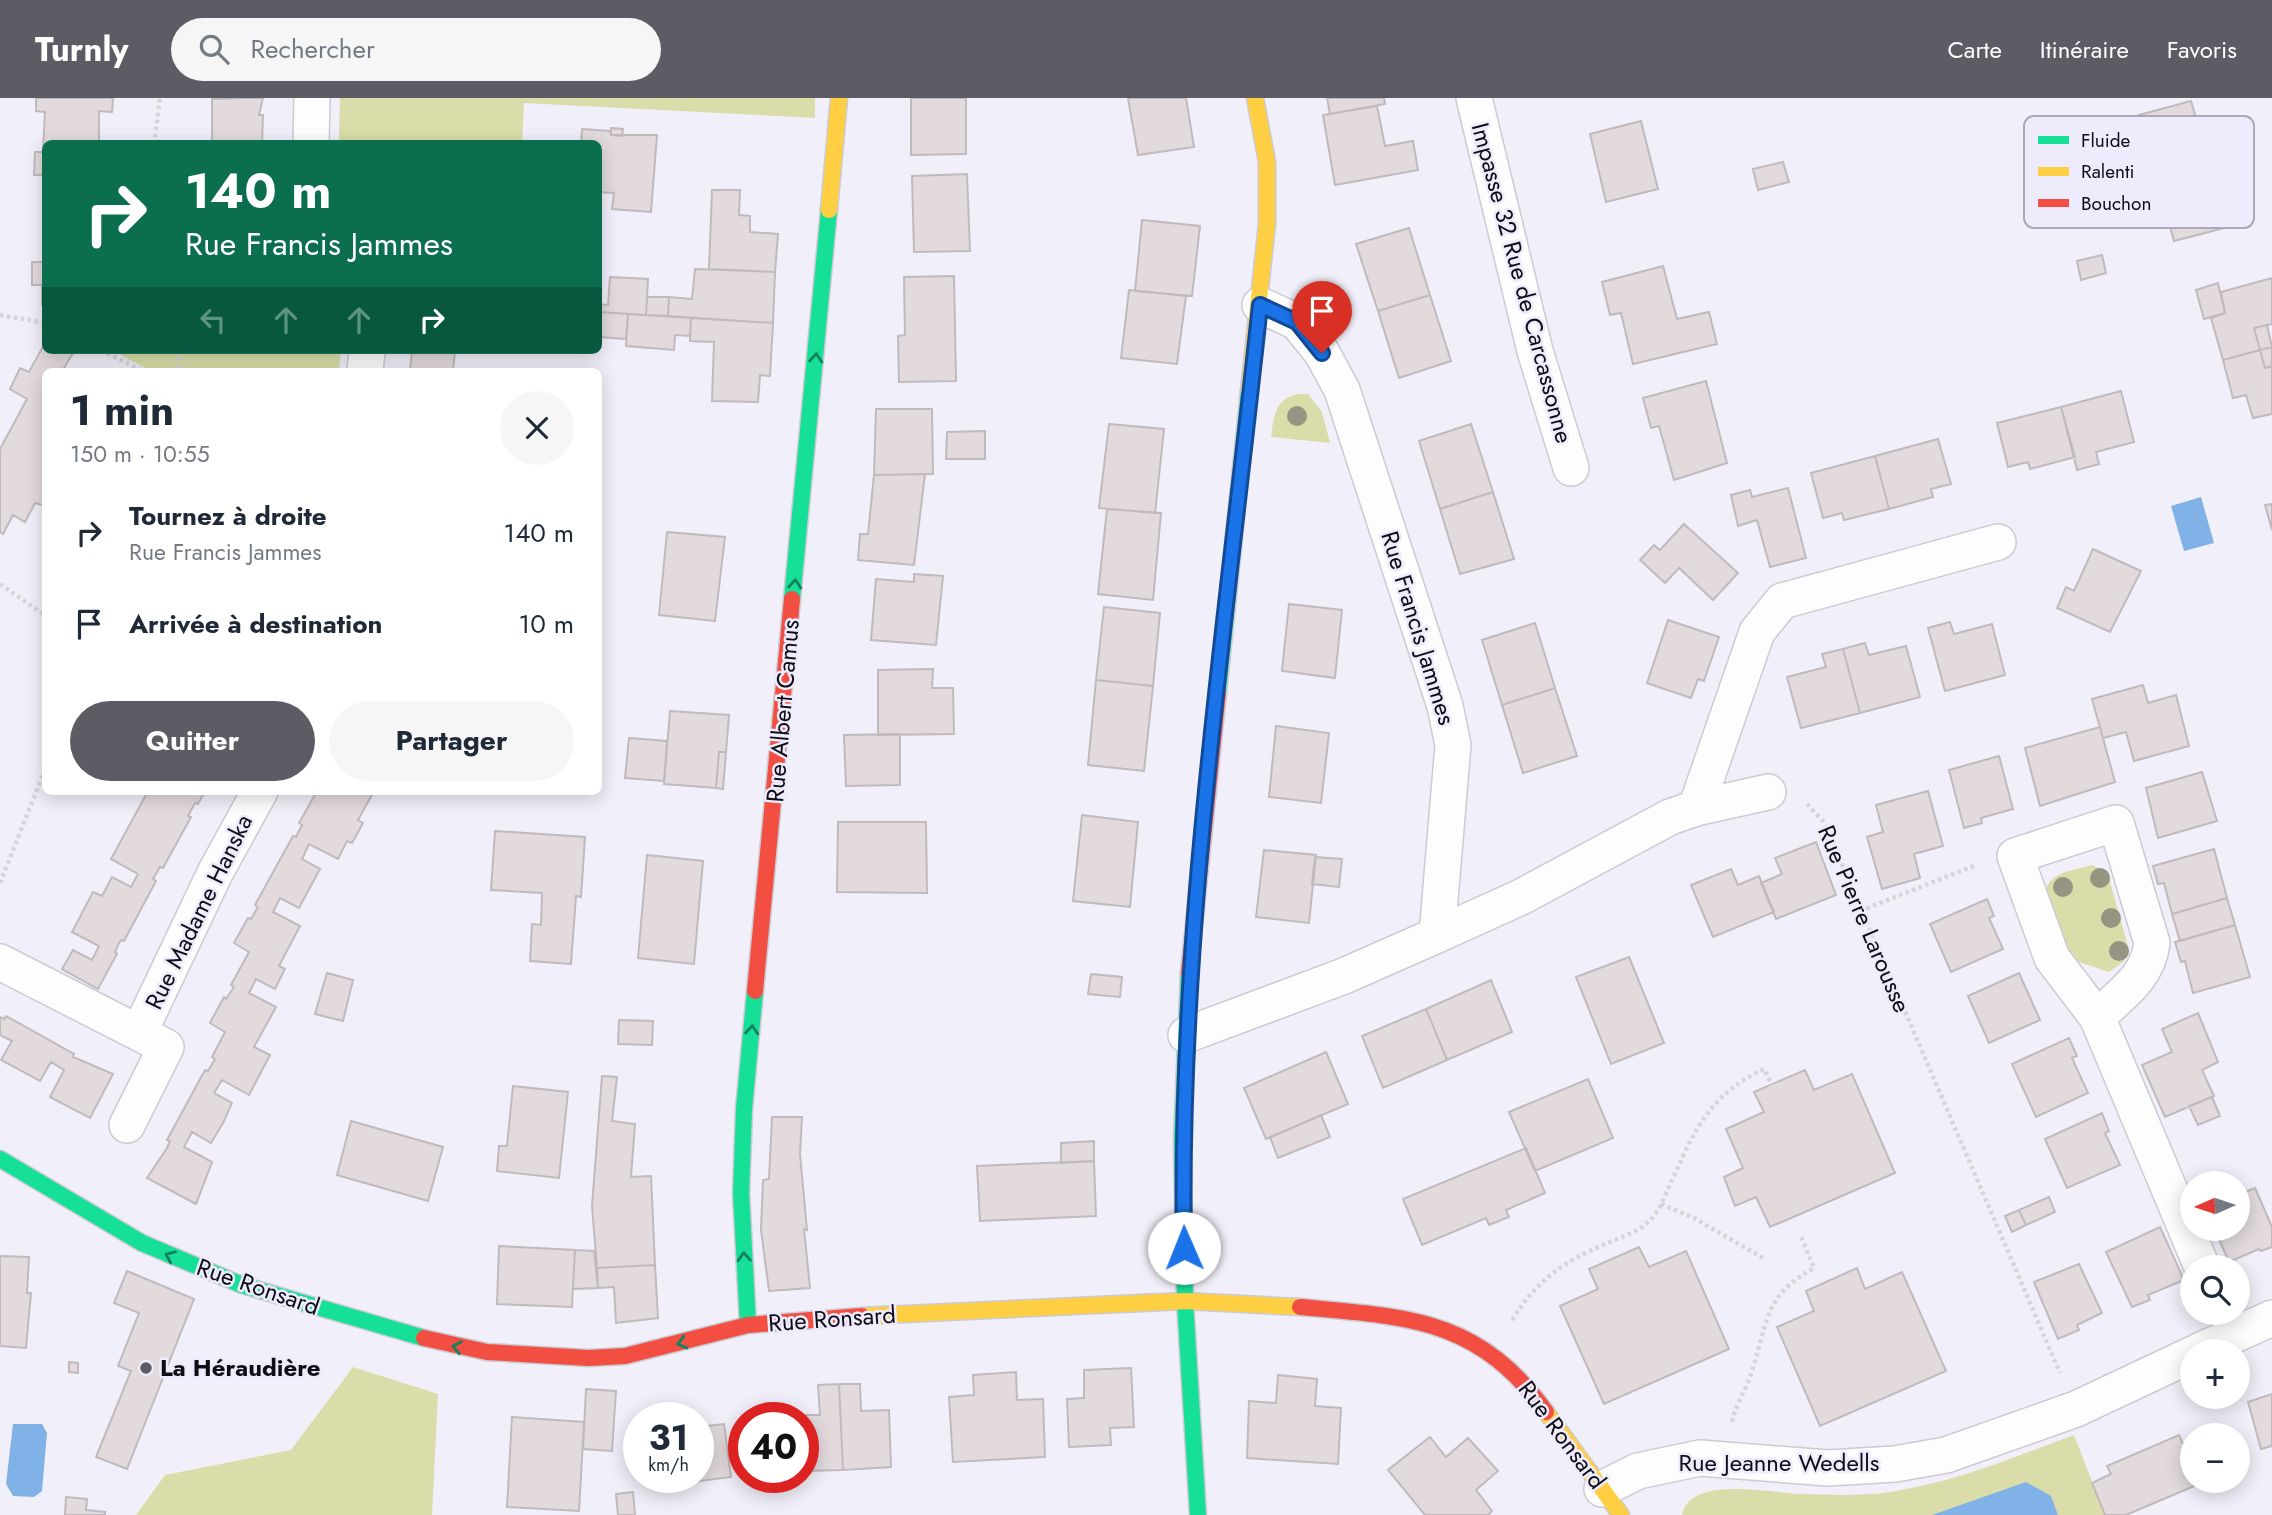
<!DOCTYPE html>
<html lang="fr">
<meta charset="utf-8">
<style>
body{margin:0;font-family:Jost,sans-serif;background:#f6f6f7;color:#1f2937;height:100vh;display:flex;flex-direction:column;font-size:26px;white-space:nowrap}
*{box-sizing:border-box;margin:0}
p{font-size:23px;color:#747a83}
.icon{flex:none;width:38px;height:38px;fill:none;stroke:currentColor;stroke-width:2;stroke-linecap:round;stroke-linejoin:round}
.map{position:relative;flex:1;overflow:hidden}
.details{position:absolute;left:42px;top:270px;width:560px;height:427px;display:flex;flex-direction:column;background:#fff;border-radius:10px;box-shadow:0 4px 18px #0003}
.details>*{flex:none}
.banner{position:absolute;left:42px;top:42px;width:560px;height:214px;border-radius:10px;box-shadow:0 4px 18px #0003;background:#0b6e4f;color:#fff;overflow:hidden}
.needle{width:46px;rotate:267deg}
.controls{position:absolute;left:2180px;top:1073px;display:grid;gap:14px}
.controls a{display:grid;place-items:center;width:70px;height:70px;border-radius:50%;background:#fff;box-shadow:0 4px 18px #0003;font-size:35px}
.speed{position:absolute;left:623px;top:1304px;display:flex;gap:14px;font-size:35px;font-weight:700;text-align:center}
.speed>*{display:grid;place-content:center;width:91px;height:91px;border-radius:50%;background:#fff;box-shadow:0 4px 18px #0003;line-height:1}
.speed small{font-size:18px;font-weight:400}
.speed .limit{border:10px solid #d22;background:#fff;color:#111}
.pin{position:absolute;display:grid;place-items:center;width:60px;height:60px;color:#fff;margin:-72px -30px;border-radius:50% 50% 50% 0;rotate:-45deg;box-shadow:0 0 7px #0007}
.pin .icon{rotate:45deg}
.me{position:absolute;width:77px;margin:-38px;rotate:359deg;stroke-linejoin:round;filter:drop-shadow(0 0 5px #0008)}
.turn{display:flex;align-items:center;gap:24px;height:147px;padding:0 28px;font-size:32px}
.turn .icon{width:91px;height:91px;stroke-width:2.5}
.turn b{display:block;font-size:49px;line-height:60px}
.lanes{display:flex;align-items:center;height:66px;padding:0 28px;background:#0003;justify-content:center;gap:35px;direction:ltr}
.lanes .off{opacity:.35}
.round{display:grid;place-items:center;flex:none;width:74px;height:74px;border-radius:37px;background:#f6f6f7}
.overview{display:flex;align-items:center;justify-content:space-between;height:119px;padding:0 28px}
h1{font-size:42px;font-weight:700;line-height:52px}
.action{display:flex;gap:14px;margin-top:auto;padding:14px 28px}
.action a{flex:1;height:80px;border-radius:42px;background:#5d5c64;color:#fff;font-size:28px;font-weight:700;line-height:80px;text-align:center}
.action a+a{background:#f6f6f7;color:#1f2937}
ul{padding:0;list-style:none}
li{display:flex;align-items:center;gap:21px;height:91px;padding:0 28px}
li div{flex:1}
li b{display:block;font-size:26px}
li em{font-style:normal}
header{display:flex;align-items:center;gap:42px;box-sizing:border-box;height:98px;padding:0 35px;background:#5d5c64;color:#fff}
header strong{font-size:33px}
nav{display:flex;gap:38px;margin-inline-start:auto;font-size:24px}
.search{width:490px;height:63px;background:#f6f6f7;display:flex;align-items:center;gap:18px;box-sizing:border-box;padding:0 24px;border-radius:38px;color:#747a83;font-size:26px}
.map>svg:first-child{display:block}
.green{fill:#dadda9}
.water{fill:#80b2e7}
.building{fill:#e3dadd;stroke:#c0babe;stroke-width:2}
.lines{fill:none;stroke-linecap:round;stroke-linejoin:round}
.street-casing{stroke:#cccad2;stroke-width:38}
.fast-casing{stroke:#cccad2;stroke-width:19}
.slow-casing{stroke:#cccad2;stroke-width:19}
.jam-casing{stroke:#cccad2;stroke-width:19}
.path{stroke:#d6d6d8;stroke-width:4.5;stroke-dasharray:3.5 3.5;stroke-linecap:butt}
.street{stroke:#fdfdfe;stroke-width:35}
.fast{stroke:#16e098;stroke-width:16}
.slow{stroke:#ffcf43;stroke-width:16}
.jam{stroke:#f24e42;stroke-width:16}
.tree{fill:#959582}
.oneway{stroke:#12815d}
.route-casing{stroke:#114b97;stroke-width:18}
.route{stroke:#1a73e8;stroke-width:12}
.poi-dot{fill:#5d5c64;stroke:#eeebfd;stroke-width:2.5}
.labels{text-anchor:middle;stroke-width:5;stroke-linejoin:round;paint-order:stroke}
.street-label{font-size:24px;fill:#0e0d14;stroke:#eeebfd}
.poi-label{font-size:24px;font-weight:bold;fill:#0e0d14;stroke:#eeebfd;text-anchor:start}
.key{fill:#eeebfd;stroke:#aba8b7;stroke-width:2}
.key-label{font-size:19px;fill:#0e0d14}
</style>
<header>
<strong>Turnly</strong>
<div class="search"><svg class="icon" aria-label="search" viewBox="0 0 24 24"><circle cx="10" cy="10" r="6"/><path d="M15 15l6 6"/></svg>Rechercher</div>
<nav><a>Carte</a><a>Itinéraire</a><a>Favoris</a></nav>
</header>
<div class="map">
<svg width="2272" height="1417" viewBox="0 0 2272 1417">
<rect width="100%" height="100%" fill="#f1eff9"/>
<!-- green -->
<path class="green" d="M340 0H815V20L524 5 522 45 339 46Z
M111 252H341L339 273H151Z
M1297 296H1308L1322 314 1330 345 1271 339C1274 319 1274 302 1297 296Z
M2092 767 2107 773 2129 852 2123 864 2109 874 2073 862 2045 795C2049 773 2073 773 2092 767Z
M353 1269 438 1296 432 1417H136L165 1377 291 1352Z
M2074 1337 2105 1417H1682C1690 1376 1773 1396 1804 1396 1831 1397 1862 1398 1890 1394 1953 1385 2015 1359 2074 1337Z"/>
<!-- water -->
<path class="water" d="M2201 399 2214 445 2184 453 2171 408Z
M13 1326H42L47 1335 42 1393 34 1399 13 1398 6 1386Z
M2026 1384 2051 1398 2058 1417H1932Z"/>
<!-- building -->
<path class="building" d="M36 0H113L112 14 99 13V46H46V77H34L35 54H43L45 14 36 13Z
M243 0H263L259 17H263L262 46H212V1Z
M911 0H966V56L911 57Z
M1128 0H1186L1194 49 1138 57Z
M1327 0H1384L1385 6 1330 16Z
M2191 3 2204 46 2174 54 2180 72 2144 82 2133 44 2147 40 2139 17Z
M1377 8 1385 48 1413 43 1418 72 1335 87 1323 17Z
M1641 23 1658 91 1606 104 1590 36Z
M611 30 623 31 622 38 611 37Z
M582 31 610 33 611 37H657L651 114 612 111 614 95 598 94V46H581Z
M1783 64 1789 84 1758 92 1753 71Z
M2180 72 2186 94 2216 86 2228 129 2174 143 2168 121 2155 124 2144 82Z
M967 76 970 153 914 154 912 78Z
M712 92H740L739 117 750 118V134L778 136 775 174 709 171Z
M1142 122 1200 128 1192 198 1135 193Z
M1409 130 1430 197 1378 213 1356 146Z
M2102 157 2106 175 2081 182 2077 163Z
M32 164H46V207H42V187H32Z
M1663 168 1677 221 1709 214 1717 246 1633 266 1621 215 1610 217 1602 184Z
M695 171 775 174 773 225 668 218 669 199 692 201Z
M954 178 956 283 899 284 898 238 905 237 904 179Z
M610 179 648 181 646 217 598 214V206L608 207Z
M2272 180V226L2254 230 2260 252 2223 262 2211 220 2225 215 2221 194Z
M2218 185 2225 215 2204 221 2196 192Z
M1129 192 1186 198 1177 266 1121 260Z
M1430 197 1451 263 1399 280 1378 213Z
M647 199H669L668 218 646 217Z
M598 214 628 216 626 241 598 239Z
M628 216 691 220 690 238 675 237 674 252 626 248Z
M691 220 773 225 770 278 760 277 758 304 712 303 714 244 690 243Z
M2267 227 2272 249 2260 252 2254 230Z
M46 243V252H75L64 270 69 273H46V408L35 405 25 424 13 417 3 436 0 434V351L27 301 10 291 20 270 29 274Z
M2272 249V268L2265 270 2260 252Z
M412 252 455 253 453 273H410Z
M2260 252 2265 270 2272 268V316L2253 320 2246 297 2233 300 2223 262Z
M1706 283 1727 365 1674 382 1659 328 1651 330 1643 300Z
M2121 293 2134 344 2096 354 2099 366 2077 372 2061 309Z
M2061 309 2075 359 2030 371 2028 364 2008 369 1997 325Z
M876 311H932L933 376 874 377Z
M1109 326 1164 331 1155 415 1099 410Z
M1471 326 1493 394 1440 411 1419 343Z
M985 333V361H946L947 334Z
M1938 341 1951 386 1931 391 1933 399 1889 411 1875 358Z
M1875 358 1889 411 1844 422 1842 415 1823 420 1811 375Z
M925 376 914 467 858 462 860 436H868L874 377Z
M1788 390 1806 460 1770 469 1757 422 1738 428 1731 397 1750 392 1752 399Z
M1493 394 1514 461 1460 476 1440 411Z
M2272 406V432L2265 407Z
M1107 411 1161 415 1153 502 1098 496Z
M1684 426 1738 475 1713 502 1679 470 1665 485 1640 462 1654 447 1660 452Z
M667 434 725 439 715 523 659 517Z
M2093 451 2141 473 2110 534 2057 510 2066 489 2074 493Z
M914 476 943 478 936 547 871 542 876 481 914 484Z
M1289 506 1342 512 1335 580 1282 573Z
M1104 509 1160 515 1153 588 1096 582Z
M1668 522 1719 539 1704 583 1698 581 1691 600 1647 585Z
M1950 524 1954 536 1992 526 2005 577 1945 593 1928 530Z
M1535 525 1555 590 1502 607 1482 542Z
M1865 545 1869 557 1906 548 1920 599 1860 615 1843 551Z
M1843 551 1860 615 1801 630 1787 579 1826 569 1822 556Z
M933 571 932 590H953L954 636 878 637V572Z
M1096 582 1153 588 1144 673 1088 667Z
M2143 587 2148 605 2176 597 2189 648 2134 663 2126 634 2103 640 2092 601Z
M1555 590 1577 658 1523 675 1502 607Z
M670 613 729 617 726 654H719L716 690 664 686Z
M1276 628 1329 635 1321 705 1269 699Z
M2100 629 2115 684 2040 708 2025 650Z
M900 636V687L846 688 844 637Z
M629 640 667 643 664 683 625 680Z
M719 654H726L723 691 716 690Z
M1999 658 2013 711 1981 720 1982 725 1964 730 1949 672Z
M2202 674 2217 723 2158 740 2146 690Z
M148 693H175L181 696 183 693H205L198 706 195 705 188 718 191 719 163 770 160 769 153 781 156 783 124 843 121 842 118 847 115 854 117 856 98 891 62 871 73 852 92 862 99 848 72 834 93 794 102 798 112 779 131 789 138 776 111 761Z
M317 693H374L358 722 363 725 352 745 347 743 338 761 309 746 302 761 320 771 299 810 280 800 273 814 300 828 279 868 285 871 275 891 256 881 249 895 276 909 254 949 270 957 249 997 222 982 214 995 232 1005 223 1025 211 1045 192 1034 184 1049 212 1064 196 1106 147 1080 167 1050 170 1043 167 1042 205 972 208 973 215 961 212 959 225 934 210 925 224 899 226 901 234 889 231 887 249 854 234 845 248 820 251 821 258 809 255 807 293 738 296 739 302 727 299 725Z
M1928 693 1943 748 1914 756 1920 780 1882 791 1867 739 1883 734 1876 707Z
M1082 717 1138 724 1130 809 1073 803Z
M838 724H926L927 795 837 794Z
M495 733 585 739 581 799 576 798 571 866 530 863 532 826 541 827 542 795 491 792Z
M1816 744 1836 797 1776 821 1761 785 1782 776 1775 760Z
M2214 751 2227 800 2172 816 2164 785 2158 786 2153 768Z
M1264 752 1316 757 1309 825 1256 819Z
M647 757 703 763 694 866 638 860Z
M1315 759 1342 761 1339 789 1312 786Z
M1731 771 1738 787 1759 778 1774 814 1713 839 1691 787Z
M2227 800 2235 827 2180 843 2172 816Z
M1987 801 1994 818 1989 820 2003 851 1951 874 1930 826Z
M2235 827 2250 879 2193 895 2185 863 2181 864 2175 844Z
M1629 859 1664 945 1611 966 1576 879Z
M327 875 353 882 343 923 315 916Z
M2019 875 2040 922 1989 945 1968 898Z
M1091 876 1122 879 1120 899 1088 896Z
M1491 882 1512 934 1447 962 1426 911Z
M1426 911 1447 962 1383 990 1362 938Z
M2198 915 2218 964 2202 972 2214 998 2165 1019 2142 967 2172 954 2162 931Z
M6 918 74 956 73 959 113 976 90 1020 50 999 64 972 51 964 40 983 1 962 12 943 0 937V919L4 921Z
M619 922 653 923 652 947 618 946Z
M2069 940 2077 958 2072 960 2088 995 2036 1019 2012 966Z
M1326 954 1348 1006 1266 1041 1244 990Z
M1805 972 1814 992 1852 976 1895 1075 1770 1129 1756 1099 1735 1108 1724 1079 1743 1070 1726 1031 1764 1014 1754 994Z
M602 978 617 979 612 1023 635 1026 631 1079 651 1078 655 1167 597 1170 592 1108Z
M1588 981 1613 1040 1535 1073 1509 1014Z
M513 988 568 994 559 1080 497 1073 499 1048H507Z
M2212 999 2220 1018 2198 1027 2189 1008Z
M2102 1015 2109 1033 2105 1035 2120 1067 2067 1090 2045 1041Z
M1321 1017 1330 1039 1278 1060 1270 1039Z
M772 1019H802L800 1056 807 1132 804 1131 810 1190 769 1193 761 1132 763 1082 769 1081Z
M351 1023 443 1049 428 1103 337 1077Z
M1094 1043V1063L1061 1065V1045Z
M1526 1050 1545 1095 1506 1112 1509 1119 1489 1127 1486 1120 1422 1147 1403 1101Z
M1094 1063 1096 1118 980 1123 977 1068Z
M2255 1090 2272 1129V1149L2261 1153 2259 1151 2229 1164 2214 1130H2238V1097Z
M2049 1099 2055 1114 2026 1127 2019 1112Z
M2019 1112 2026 1127 2012 1134 2005 1118Z
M2160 1129 2184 1182 2148 1197 2150 1202 2132 1209 2106 1154Z
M499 1148 575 1152 572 1209 497 1206Z
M1639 1149 1649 1169 1686 1153 1729 1251 1604 1306 1560 1208 1598 1191 1589 1171Z
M575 1152 594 1153 598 1190 573 1191Z
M0 1158 29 1159 27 1195H31L26 1250 0 1248Z
M2079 1166 2102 1215 2077 1227 2079 1232 2058 1241 2034 1184Z
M655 1167 658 1220 616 1225 614 1189 598 1190 597 1170Z
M1857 1170 1865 1191 1902 1174 1946 1273 1820 1328 1777 1229 1814 1213 1806 1193Z
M127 1173 194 1201 127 1371 96 1359 131 1273 118 1268 139 1215 114 1205Z
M69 1264 78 1265V1275L69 1274Z
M1131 1270 1134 1329 1110 1330 1111 1347 1069 1349 1067 1301 1084 1300V1272Z
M1016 1274 1017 1302 1043 1301 1045 1359 953 1364 949 1299 974 1297 973 1277Z
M1278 1277 1317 1281 1315 1308 1341 1310 1338 1366 1247 1360 1249 1303 1276 1305Z
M839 1286H860L861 1313 889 1312 891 1369 843 1372Z
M839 1286 843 1372 803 1373V1320L794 1317H820L818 1287Z
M586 1291 616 1293 612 1353 583 1351Z
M2272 1296V1348L2261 1351 2248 1304Z
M512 1319 584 1324 579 1413 507 1409Z
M724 1326 731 1379 654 1389 652 1379H698V1329Z
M2179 1337 2193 1370V1382L2199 1386 2126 1417H2105L2092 1385 2111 1376 2107 1368Z
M1430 1339 1446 1359 1468 1340 1498 1373 1476 1392 1492 1413 1488 1417H1425L1388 1372Z
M633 1394 635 1417H618L616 1396Z
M66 1399 87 1401 86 1412 105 1414V1417H65Z"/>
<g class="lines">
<defs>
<path id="street" d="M1474 0 1535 253 1571 370
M311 46 312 0
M365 273 367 252
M1696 710 1757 534 1782 503 1998 444
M1437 837 1521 799 1670 719 1696 710 1768 694
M0 864 139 935 215 775 260 693
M2097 919C2121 897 2148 879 2152 845L2116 725 2015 758 2052 860 2097 919 2202 1169
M1186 937 1344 878 1437 837 1453 647 1445 608 1342 292 1322 255 1297 224 1260 207
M127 1027 166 949 139 935
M2199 1253 2272 1220
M1602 1391 1638 1373 1700 1360 1828 1370 1895 1366 1946 1357 2076 1311 2193 1256"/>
<path id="fast" d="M792 501 829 112
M1218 594 1249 293
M1189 875 1182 1042 1185 1203 1198 1417
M0 1061 142 1145 242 1187 424 1240
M748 1227 741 1095 744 1011 755 893"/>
<path id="slow" d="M829 112 839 0
M1249 293 1267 126V64L1255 0
M862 1218 1185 1203 1300 1209
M1546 1314 1621 1417"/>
<path id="jam" d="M1189 875 1218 594
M755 893 792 501
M1300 1209C1407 1219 1478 1219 1546 1314
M424 1240 487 1254 589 1260 625 1258 748 1227 862 1218"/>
</defs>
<!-- street casing -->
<use href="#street" class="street-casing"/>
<!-- fast casing -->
<use href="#fast" class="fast-casing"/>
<!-- slow casing -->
<use href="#slow" class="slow-casing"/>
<!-- jam casing -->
<use href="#jam" class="jam-casing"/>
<!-- path -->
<path class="path" d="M154 46 160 0
M0 217 46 225
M101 252 143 273
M178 252 180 273
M0 486 46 518
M1807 706 1824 724 2060 1275
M0 785 46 669
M1860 813 1976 767
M1661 1106 1694 1120 1765 1161
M1512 1222C1538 1181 1562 1165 1605 1146 1621 1139 1640 1134 1652 1120 1662 1109 1667 1091 1674 1078 1696 1028 1713 995 1764 971L1772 987
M1732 1324C1736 1305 1747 1290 1752 1273 1768 1225 1763 1198 1814 1170L1800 1136"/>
<!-- street -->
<use href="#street" class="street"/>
<!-- fast -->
<use href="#fast" class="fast"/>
<!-- slow -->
<use href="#slow" class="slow"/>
<!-- jam -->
<use href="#jam" class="jam"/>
</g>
<!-- trees -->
<g class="tree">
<circle cx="1297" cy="318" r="10"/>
<circle cx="2100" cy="780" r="10"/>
<circle cx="2063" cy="789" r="10"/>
<circle cx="2111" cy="820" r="10"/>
<circle cx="2119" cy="853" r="10"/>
</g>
<!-- one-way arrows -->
<defs><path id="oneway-chevron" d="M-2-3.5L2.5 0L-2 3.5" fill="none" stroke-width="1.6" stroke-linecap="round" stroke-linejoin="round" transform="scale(1.75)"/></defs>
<g class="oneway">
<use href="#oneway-chevron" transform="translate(816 260) rotate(-85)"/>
<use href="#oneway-chevron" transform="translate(795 486) rotate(-85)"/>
<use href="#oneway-chevron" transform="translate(752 932) rotate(-85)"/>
<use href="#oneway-chevron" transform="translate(170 1158) rotate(-156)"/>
<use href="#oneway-chevron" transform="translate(744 1159) rotate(-93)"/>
<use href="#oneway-chevron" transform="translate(682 1245) rotate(165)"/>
<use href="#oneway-chevron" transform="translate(457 1249) rotate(-169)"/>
</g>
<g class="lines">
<defs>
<path id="route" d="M1184 1150C1178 834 1227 520 1260 207L1297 224 1322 255"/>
</defs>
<!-- route casing -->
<use href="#route" class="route-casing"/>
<!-- route -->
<use href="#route" class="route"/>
</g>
<!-- markers -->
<circle class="poi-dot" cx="146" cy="1270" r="7"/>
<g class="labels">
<!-- street labels -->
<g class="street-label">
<text transform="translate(1522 185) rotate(75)" y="8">Impasse 32 Rue de Carcassonne</text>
<text transform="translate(1418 530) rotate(73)" y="8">Rue Francis Jammes</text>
<text transform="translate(783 613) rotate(-85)" y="8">Rue Albert Camus</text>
<text transform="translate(199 814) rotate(-64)" y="8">Rue Madame Hanska</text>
<text transform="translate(1864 821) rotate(67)" y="8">Rue Pierre Larousse</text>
<text transform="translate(258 1189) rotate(19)" y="8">Rue Ronsard</text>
<text transform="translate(832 1221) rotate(-4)" y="8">Rue Ronsard</text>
<text transform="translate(1562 1337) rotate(53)" y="8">Rue Ronsard</text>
<text x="1779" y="1373">Rue Jeanne Wedells</text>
</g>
<!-- poi labels -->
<g class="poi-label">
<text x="160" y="1278">La Héraudière</text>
</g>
</g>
<!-- legend -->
<rect x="2024" y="18" width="230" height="112" rx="10" class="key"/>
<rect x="2038" y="38" width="31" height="8" fill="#16e098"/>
<rect x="2038" y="69" width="31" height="9" fill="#ffcf43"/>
<rect x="2038" y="101" width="31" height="8" fill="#f24e42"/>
<g class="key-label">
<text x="2081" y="49">Fluide</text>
<text x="2081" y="80">Ralenti</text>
<text x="2081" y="112">Bouchon</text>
</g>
</svg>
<div class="controls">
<a><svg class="needle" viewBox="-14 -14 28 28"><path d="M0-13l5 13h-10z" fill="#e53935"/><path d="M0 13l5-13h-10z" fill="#747a83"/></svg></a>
<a><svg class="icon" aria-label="search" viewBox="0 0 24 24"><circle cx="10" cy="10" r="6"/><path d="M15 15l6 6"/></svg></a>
<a>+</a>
<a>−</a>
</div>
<div class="speed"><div>31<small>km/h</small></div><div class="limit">40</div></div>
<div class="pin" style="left:1322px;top:255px;background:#d93025"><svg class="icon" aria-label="arrive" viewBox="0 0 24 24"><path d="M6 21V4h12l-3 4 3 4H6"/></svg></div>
<svg class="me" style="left:1184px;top:1150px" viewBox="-20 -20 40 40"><circle r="19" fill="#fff"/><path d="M0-13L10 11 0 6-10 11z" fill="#1a73e8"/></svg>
<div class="banner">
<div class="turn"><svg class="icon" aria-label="right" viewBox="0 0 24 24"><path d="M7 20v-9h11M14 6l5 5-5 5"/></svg><div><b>140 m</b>Rue Francis Jammes</div></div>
<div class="lanes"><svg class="icon off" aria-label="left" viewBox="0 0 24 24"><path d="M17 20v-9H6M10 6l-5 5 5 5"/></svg><svg class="icon off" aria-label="ahead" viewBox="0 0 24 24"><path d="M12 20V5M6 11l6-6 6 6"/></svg><svg class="icon off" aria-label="ahead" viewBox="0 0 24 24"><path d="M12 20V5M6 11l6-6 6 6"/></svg><svg class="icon" aria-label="right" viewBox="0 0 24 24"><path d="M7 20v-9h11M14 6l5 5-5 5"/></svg></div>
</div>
<section class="details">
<div class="overview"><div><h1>1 min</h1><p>150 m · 10:55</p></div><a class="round"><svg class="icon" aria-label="close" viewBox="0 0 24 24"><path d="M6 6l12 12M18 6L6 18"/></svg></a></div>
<ul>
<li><svg class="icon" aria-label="right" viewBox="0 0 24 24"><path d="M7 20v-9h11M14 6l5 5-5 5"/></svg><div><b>Tournez à droite</b><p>Rue Francis Jammes</p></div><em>140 m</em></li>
<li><svg class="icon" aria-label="arrive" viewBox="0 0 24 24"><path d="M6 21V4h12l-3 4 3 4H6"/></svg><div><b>Arrivée à destination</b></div><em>10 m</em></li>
</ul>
<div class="action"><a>Quitter</a><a>Partager</a></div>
</section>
</div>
